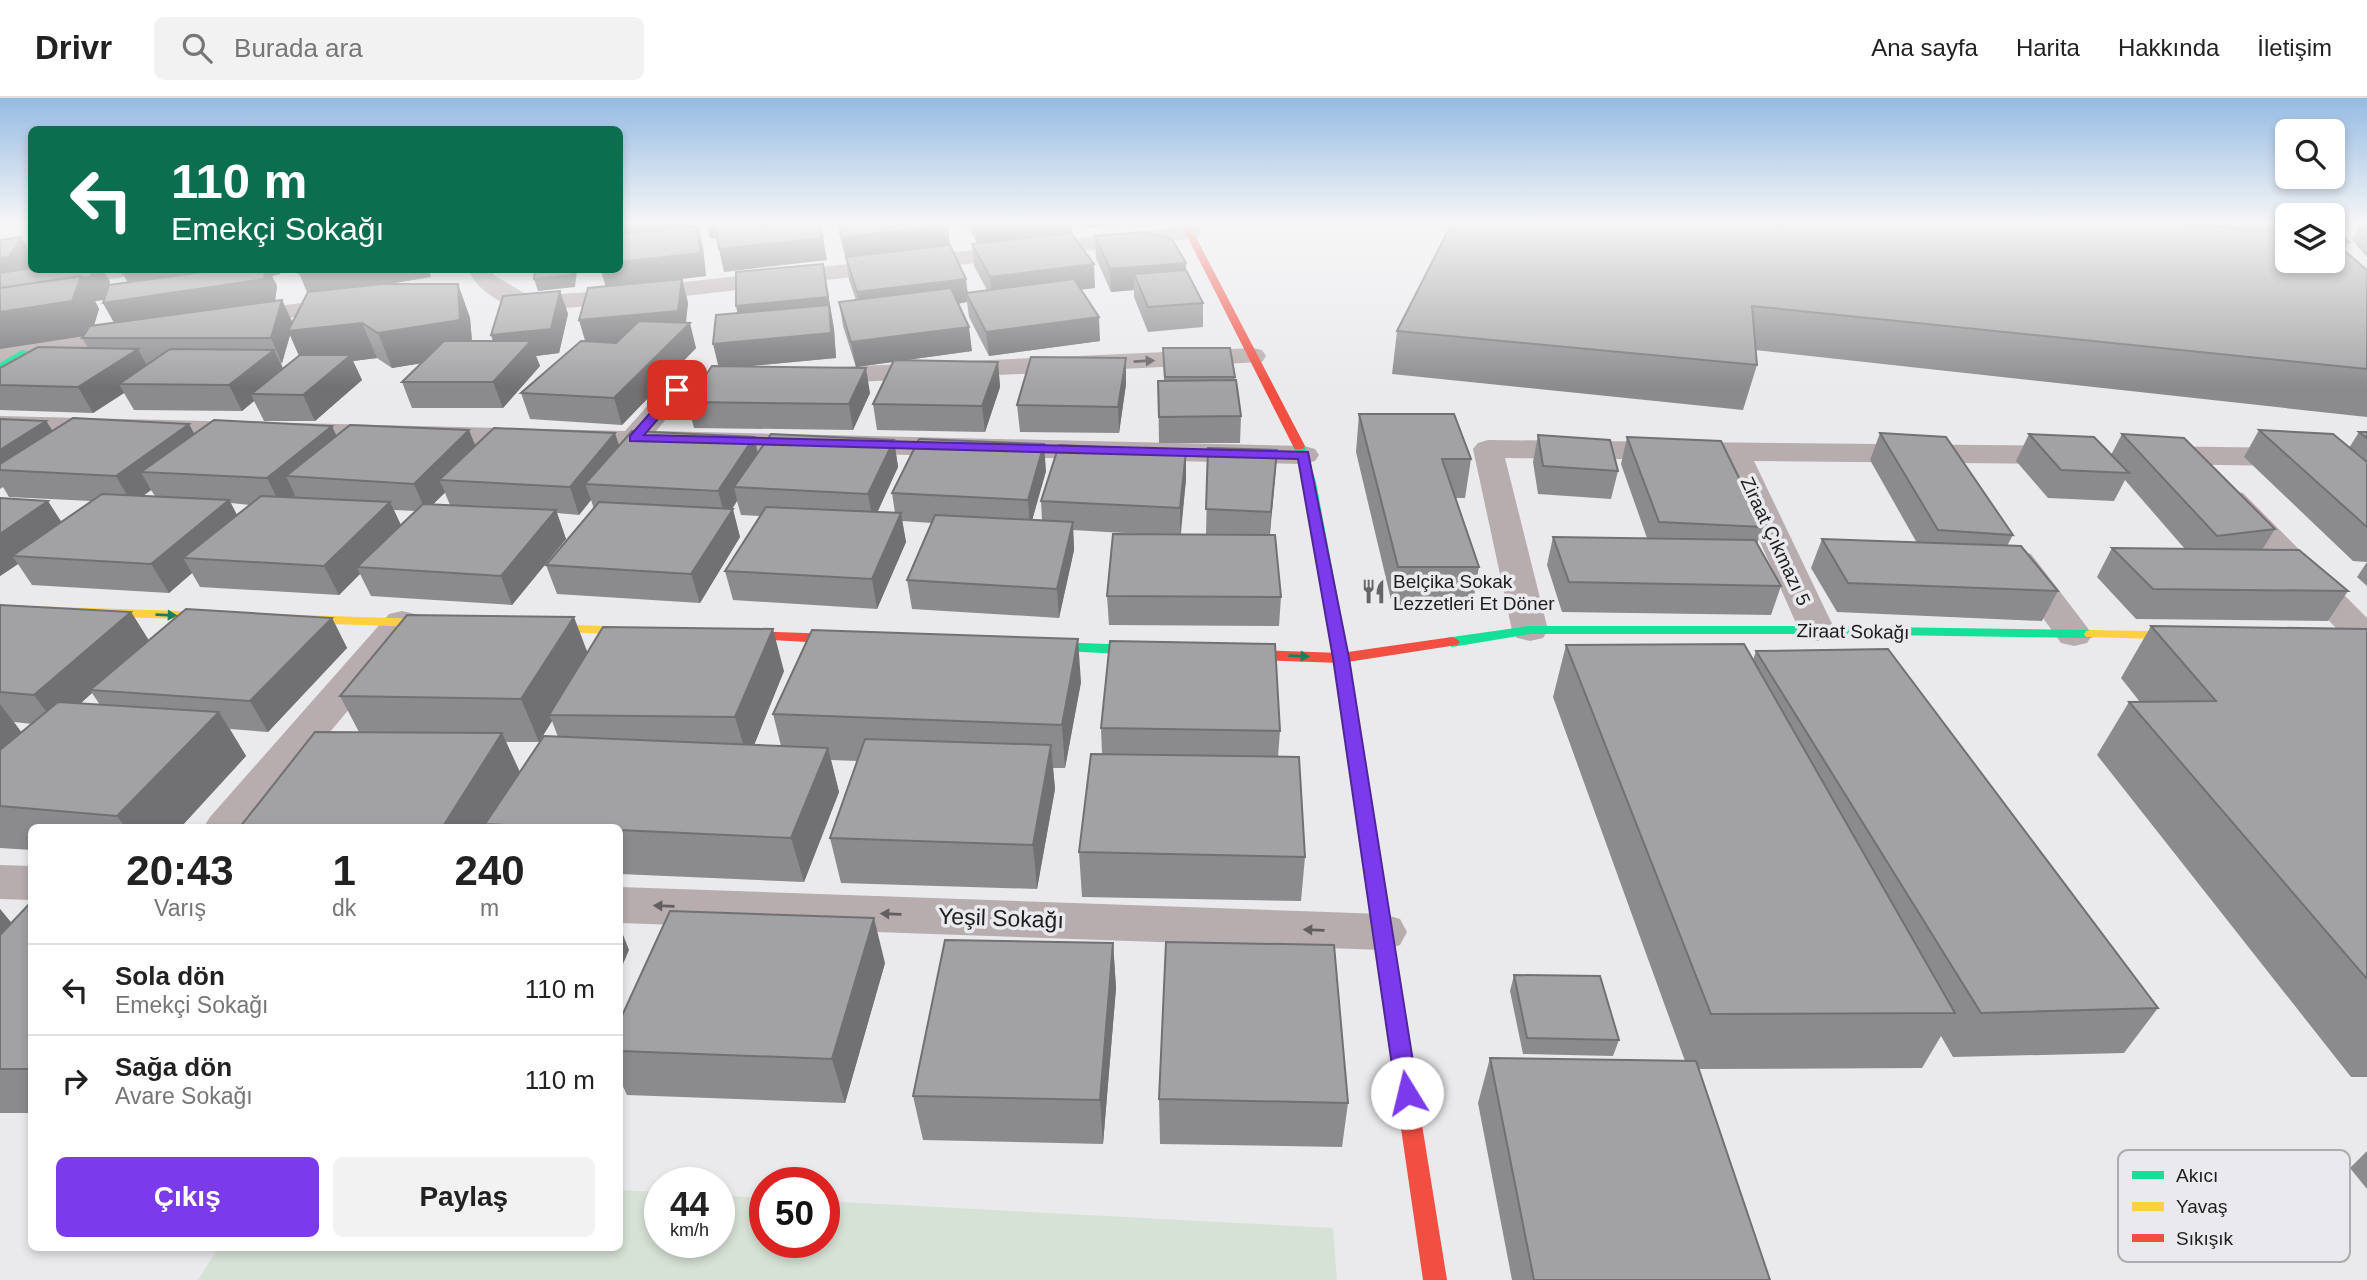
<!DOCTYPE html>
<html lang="tr">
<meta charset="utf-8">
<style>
body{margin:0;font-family:Helvetica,sans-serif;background:#f2f2f2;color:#222;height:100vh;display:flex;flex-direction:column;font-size:26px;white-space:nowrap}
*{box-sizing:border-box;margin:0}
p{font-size:23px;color:#767676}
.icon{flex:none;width:38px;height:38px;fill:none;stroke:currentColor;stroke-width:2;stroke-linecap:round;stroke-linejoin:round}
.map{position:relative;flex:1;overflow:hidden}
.side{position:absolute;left:28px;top:726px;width:595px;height:427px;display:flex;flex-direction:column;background:#fff;border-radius:10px;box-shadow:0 4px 10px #0003}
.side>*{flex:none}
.banner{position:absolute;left:28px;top:28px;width:595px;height:147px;border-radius:10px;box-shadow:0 4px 10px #0003;background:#0b6e4f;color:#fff;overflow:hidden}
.controls{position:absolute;left:2275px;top:21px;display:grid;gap:14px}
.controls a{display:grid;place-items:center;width:70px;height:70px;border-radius:10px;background:#fff;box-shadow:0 4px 10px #0003;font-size:35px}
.speed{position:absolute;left:644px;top:1069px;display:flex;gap:14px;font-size:35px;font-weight:700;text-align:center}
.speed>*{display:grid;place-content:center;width:91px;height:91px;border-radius:50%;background:#fff;box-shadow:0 4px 10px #0003;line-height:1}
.speed small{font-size:18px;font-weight:400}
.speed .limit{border:10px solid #d22;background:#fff;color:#111}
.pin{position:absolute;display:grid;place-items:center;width:60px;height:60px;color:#fff;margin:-30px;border-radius:14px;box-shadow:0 4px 10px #0006}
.me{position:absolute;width:77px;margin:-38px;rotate:351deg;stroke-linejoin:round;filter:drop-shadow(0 0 5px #0008)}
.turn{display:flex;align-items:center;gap:24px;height:147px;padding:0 28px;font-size:32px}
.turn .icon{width:91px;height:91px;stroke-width:2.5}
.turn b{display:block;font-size:49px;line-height:60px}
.eta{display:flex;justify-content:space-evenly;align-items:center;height:119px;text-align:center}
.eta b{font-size:42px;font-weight:600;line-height:49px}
.cta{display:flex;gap:14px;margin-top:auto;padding:14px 28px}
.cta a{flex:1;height:80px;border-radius:10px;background:#7c3aed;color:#fff;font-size:28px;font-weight:600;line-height:80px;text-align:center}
.cta a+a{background:#f2f2f2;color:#222}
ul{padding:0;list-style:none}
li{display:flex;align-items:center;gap:21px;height:91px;padding:0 28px;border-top:2px solid #e0e0e0}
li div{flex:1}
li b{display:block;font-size:26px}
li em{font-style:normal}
header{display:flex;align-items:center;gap:42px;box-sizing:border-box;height:98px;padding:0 35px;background:#fff;border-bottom:2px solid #e0e0e0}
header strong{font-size:33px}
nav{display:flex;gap:38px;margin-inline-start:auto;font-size:24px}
.search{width:490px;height:63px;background:#f2f2f2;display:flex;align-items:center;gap:18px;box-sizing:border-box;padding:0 24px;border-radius:10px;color:#767676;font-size:26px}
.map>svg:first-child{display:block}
.green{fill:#d7e2d6}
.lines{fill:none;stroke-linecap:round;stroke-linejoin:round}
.street{fill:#b7acae;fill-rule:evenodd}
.fast{fill:#16e098;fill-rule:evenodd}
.slow{fill:#ffcf43;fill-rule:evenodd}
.jam{fill:#f24e42;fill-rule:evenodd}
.wall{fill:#8b8b8d;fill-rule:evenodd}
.shaded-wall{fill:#717173}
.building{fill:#a2a2a4;stroke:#717173;stroke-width:2}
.oneway{fill:#635e60}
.oneway2{fill:#1a7f5c}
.route{fill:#7c3aed;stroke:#51269a;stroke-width:2}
.labels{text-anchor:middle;stroke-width:7;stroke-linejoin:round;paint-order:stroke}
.street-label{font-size:19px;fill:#1e1e20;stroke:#e9e9ee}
.poi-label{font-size:19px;fill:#1e1e20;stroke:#e9e9ee;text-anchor:start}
.near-street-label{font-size:23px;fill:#1e1e20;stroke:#e9e9ee}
.key{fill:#e9e9ee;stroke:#acacb0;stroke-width:2}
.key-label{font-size:19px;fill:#1e1e20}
</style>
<header>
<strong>Drivr</strong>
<div class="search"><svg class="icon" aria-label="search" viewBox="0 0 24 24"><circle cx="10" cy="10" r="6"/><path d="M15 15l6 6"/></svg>Burada ara</div>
<nav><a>Ana sayfa</a><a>Harita</a><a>Hakkında</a><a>İletişim</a></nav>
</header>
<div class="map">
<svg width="2367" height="1182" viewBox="0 0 2367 1182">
<rect width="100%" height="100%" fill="#eaeaed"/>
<!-- green -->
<path class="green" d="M620 1092 660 1094V1144H719V1097L765 1100V1144H824V1103L1333 1130 1337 1182H198L218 1150H620Z"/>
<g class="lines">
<!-- street -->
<path class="street" d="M1190 128 1198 130 1201 135 1198 140 605 207 524 213C506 209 474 191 469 172H492L494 177 529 198 605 193Z
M32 143V157L0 162V148Z
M79 172H136L132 177 124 179 0 197V183Z
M352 199 361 201 364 206 361 211 234 227 225 225 222 220 225 215 234 213Z
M137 228 146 231 150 236 146 241 0 267V251Z
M1253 250 1262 252 1266 258 1262 264 816 286 806 284 803 278 806 272 816 270Z
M749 273 759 275 763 281 759 287 686 298 656 333 1304 348 1315 351 1319 357 1315 363 1304 366 0 336V318L625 333 667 286 727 274Z
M1488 342 2073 348 2084 351 2088 357 2084 363 2073 366 1754 363 1835 532 1830 540 1817 543 1804 540 1799 532 1724 362 1505 360 1548 532 1543 540 1530 543 1517 540 1512 532 1473 351 1478 345Z
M2151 348 2367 351V369L2151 366 2140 363 2136 357 2140 351Z
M2232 393 2243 395 2367 520V551L2353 548 2221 409 2216 402 2221 395Z
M2019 453 2031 456 2087 529 2092 537 2087 545 2074 548 2061 545 2002 463 2007 456Z
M402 513 415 516 420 524 415 532 250 730H203L210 719 389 516Z
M0 767 32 768V802L0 801Z
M620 789 1383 816 1400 821 1407 834 1400 847 1383 852 620 825Z"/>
<!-- fast -->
<path class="fast" d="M22 252 31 254 0 273V265Z
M1299 344 1305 348 1316 384 1349 560 1406 927 1403 933 1396 936 1389 933 1386 927 1333 560 1304 384 1293 348Z
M1530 528H1817L2091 532 2098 536 2091 540 1817 536H1530L1452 549 1444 544 1452 539Z
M1027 543 1163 548 1171 553 1163 558 1022 551 1019 548 1022 545Z"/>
<!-- slow -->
<path class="slow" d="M0 507 453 522 460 526 453 530 0 515Z
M527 525 652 530 659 534 652 538 522 532 520 529Z
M2091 532 2196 534 2203 538 2196 542 2086 539 2084 536 2086 533Z"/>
<!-- jam -->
<path class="jam" d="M1180 124H1188L1305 348 1303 351H1295L1293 348Z
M723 532 862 537 870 542 862 547 718 539 716 536 718 533Z
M1452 539 1457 541 1460 544 1457 547 1341 565 1223 561 1215 556 1223 551 1341 555Z
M1396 918 1403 921 1406 927 1447 1182H1423L1386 927 1389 921Z"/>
</g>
<!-- wall -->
<path class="wall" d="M837 124H946L948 128 950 148 968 194 987 192 974 168 972 146 977 145 965 124H1071V135L1095 190 1081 191 1100 243 989 258 969 219 967 204 958 206 972 253 906 262 998 264 1000 289 985 334 877 332 873 306 893 264 856 269 843 228 839 204 856 202 849 182 846 161 839 136Z
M1083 124H1130L1090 130Z
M1454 124H2287L2333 127 2349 144 2344 153 2367 172V319L1755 252 1757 267 1743 312 1392 276 1397 233Z
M2351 124H2367V159L2352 142 2358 131Z
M686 129 703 150 706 178 670 182 682 181 688 205 686 225 696 250 622 327 530 321 521 295 585 243 579 222 606 188 601 172Z
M1095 138 1186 165V172L1203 205V229L1148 234 1134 199V192L1111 194 1096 160Z
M0 142 32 165 29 171 32 172H103L110 184 103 202 95 203 99 211 94 227 114 225 103 205 109 187 280 176 272 178 277 188 275 203 282 202 293 225 308 195 431 179 388 186H458L470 220 472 243H493L491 237 560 193 568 216 559 255 536 258 540 268 503 310H412L402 284 421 265 392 270 377 260 353 263 362 282 315 323H264L254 303 242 313 134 312 124 295 93 315 0 312V270L88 250 82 240 84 238 0 251ZM290 237 299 258 283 271 281 265H282Z
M823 166 834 231 836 260 747 268 870 295 853 332 694 330 687 304 719 268 737 215Z
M1163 250 1235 279 1241 318 1240 345H1159L1158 283H1164Z
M1126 260V286L1119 335 1020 334 1017 307Z
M1359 316 1471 361 1465 400H1455L1479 469 1472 510H1393L1356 354Z
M0 321 46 323 53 333 189 326 194 336 336 338 475 347 619 348 754 339 758 355 894 342 898 369 877 414 895 415 892 395 1046 373 1032 422H1042L1041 403 1186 353V381L1181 436H1206L1208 350 1277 352 1270 437 1281 499 1279 528 1109 527 1107 498 1141 436 1073 432 1074 452 1059 520 912 511 907 482 932 425 902 423 906 444 877 511 733 502 725 473 760 418 741 417 737 403 732 410 740 439 700 505 557 496 546 467 594 411 591 402 579 417 557 415 566 441 512 507 371 498 360 476 339 497 200 489 192 475 169 495 32 487 18 466 0 478V400L61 424 91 403 9 399 3 389 0 391ZM151 392 155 398H143ZM445 395 450 407 433 406ZM231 405 250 407 237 417ZM394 412 416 413 401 427Z
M2259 332 2349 350 2359 334H2367V464L2353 463 2244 359Z
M1880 335 2013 437 2007 448 2058 493 2042 523 1837 514 1811 470 1822 441 1917 445 1870 362Z
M2029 336 2111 357 2122 336 2275 431 2262 452 2348 493 2328 523 2136 521 2097 479 2112 450 2185 451 2125 382 2114 403 2048 400 2016 363Z
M1538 337 1618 373 1611 401 1538 396 1533 364Z
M1627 339 1763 429 1757 446 1781 488 1771 517 1562 514 1547 467 1553 439 1647 440 1621 366Z
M2367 464V488L2357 479Z
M0 507 131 514 149 543 332 520 347 550 268 634 230 631 246 658 180 730H32V752L0 750ZM92 595 100 607 81 605ZM14 624 32 626 21 634Z
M2151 528 2367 531V979H2351L2097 657 2129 604H2140L2121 580Z
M1566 547 1753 562 1756 553 2158 910 2124 955 1953 959 1941 938 1922 970 1698 971 1770 1182H1512L1478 1005 1490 960 1685 963 1553 599Z
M587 555 784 573 754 647 781 648 773 616 1081 584 1065 670H1053L1055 691 1037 791 841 785 830 740 858 663 831 662 839 694 804 784 620 776V730H240V729L359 634 340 598ZM552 623 558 639 520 674 506 644H539Z
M1101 630 1280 633 1278 659 1305 759 1301 803 1082 799 1079 754 1102 656Z
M32 803V1015H0V811L11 825Z
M1113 845 1116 890 1103 1046 923 1042 913 998Z
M885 865 845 1005 627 997 620 982V922Z
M1514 877 1619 942 1613 958 1523 956 1510 893Z
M1159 1001 1348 1005 1342 1049 1160 1046Z
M2367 1053V1091L2350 1070Z"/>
<!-- shaded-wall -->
<path class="shaded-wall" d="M664 124H685L690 144 620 153V130Z
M706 124H810L811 130 710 141Z
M975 124H1071L1072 135 977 146Z
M1089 124H1130L1090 130Z
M698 128 703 150 706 178 606 190 601 172H620V164Z
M948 128 950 150 846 161 842 139Z
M21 139 32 157V165L23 182 0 185V160Z
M823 140 827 162 724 174 719 151Z
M1186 165V188L1134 176V192L1111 194 1110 171Z
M823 166 834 231 836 260 719 271 713 246 741 232 736 208Z
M1094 166 1095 190 992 202 990 179Z
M93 172H103L110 184 103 202 95 203 99 211 91 237 0 251V192L81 178Z
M150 172H281L280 176 272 178 277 188 275 204 117 229 103 205 136 199 123 176Z
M324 172H429L431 179 309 199 299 175Z
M572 172H577L575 189 538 193 534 181Z
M682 181 688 205 685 230 690 225 696 250 622 327 614 300 677 238 587 247 579 222Z
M966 181 968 198 966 195 967 204 861 218 857 194Z
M458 186 470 220 473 257 392 270 378 235Z
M560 193 568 216 559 255 536 258 540 268 503 310 493 284 500 262 491 237Z
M282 202 293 226 362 225 377 260 353 263 362 282 315 323 303 297 304 269 290 237 282 265 271 240Z
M1099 219 1100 243 989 258 986 234Z
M969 229 972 253 856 269 851 244Z
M138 251 152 277 119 286 124 295 93 315 78 289Z
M274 252 286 277 251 296 254 303 242 313 229 287Z
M1126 260V286L1119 335 1118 309Z
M998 264 1000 289 985 334 982 308Z
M866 270 870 295 853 332 849 306Z
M46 323 63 349 0 372V352Z
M189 326 203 352 141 374 151 392 132 406 116 378Z
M332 328 344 354 286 378 295 397 281 408 267 380Z
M469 332 480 359 439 382 445 394 426 414 414 386Z
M615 335 624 362 585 386 591 402 579 417 570 389Z
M754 339 760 366 734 389 737 403 726 421 718 393Z
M894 342 898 369 873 424 868 396Z
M1044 346 1046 373 1030 430 1028 402Z
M1277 352 1275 379 1269 443 1271 414Z
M1186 353V381L1180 438V410Z
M229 402 244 430 183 460 192 475 169 495 151 466Z
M48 403 66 431 12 458 18 466 0 478V436Z
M390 404 403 432 357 469 360 476 339 497 324 468Z
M733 411 740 439 700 505 691 476Z
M556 412 566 441 512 507 501 478Z
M901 415 906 444 877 511 872 481Z
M1073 424 1074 452 1059 520 1057 491Z
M131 514 150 544 90 592 92 595 56 627 34 597Z
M574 519 590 561 549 617 552 623 539 644 521 601Z
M332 520 347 550 268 634 250 603Z
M773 531 784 573 748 662 735 619Z
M1078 541 1081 584 1065 670 1062 627Z
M0 606 32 648 0 675Z
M219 614 246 658 180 730H126L117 718Z
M502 635 522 679 485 726 486 730H442Z
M1051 647 1055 691 1037 791 1033 747Z
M828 650 839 694 804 784 791 740Z
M0 811 20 835 0 858Z
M874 820 885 865 845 1005 832 961Z
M620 829 629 852 620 873Z
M1113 845 1116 890 1103 1046 1100 1002Z"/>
<!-- building -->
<path class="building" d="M620 124H664L620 130Z
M715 124H819L823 140 719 151Z
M838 124H946L948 128 842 139Z
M1454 124H2166L2287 135V163H2333V143L2367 172V271L1752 208 1757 267 1397 233 1449 131Z
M2185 124H2248L2255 132 2187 126Z
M2265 124H2287V135L2273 134Z
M2333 127 2349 144 2333 143Z
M698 128 700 155 620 164V136Z
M1144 134 1172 141 1186 165 1110 171 1095 138Z
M1071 135 1094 166 990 179 972 146Z
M21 139 9 159 0 160V142Z
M950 147 966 181 857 194 846 159Z
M823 166 828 199 736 208V174Z
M32 170V172H93L90 179 82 180 81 178 0 190V175Z
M125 172H150L123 176Z
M218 172H265L264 181 103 205 109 187Z
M299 172H324L299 175Z
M535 172H572L571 177 534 181Z
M1186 172 1203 205 1148 209 1134 176Z
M81 178 72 203 0 214V190Z
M682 181 678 213 579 222 588 190Z
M1074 181 1099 219 986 234 966 195Z
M382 186H458L460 222 378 235 362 225 288 233 308 194Z
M951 190 969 229 851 244 839 204Z
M560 193 551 231 491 237 503 198Z
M282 202 271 240H82L90 228Z
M829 207 831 235 713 246 716 217Z
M639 223 690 225 614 300 521 295 581 243 616 245Z
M444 243H531L493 284H402Z
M38 249 138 251 78 289 0 287V270Z
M1163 250H1230L1235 279H1165Z
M170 251 274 252 229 287 119 286Z
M300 257H351L303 297 251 296Z
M1031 259 1126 260 1118 309 1017 307Z
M894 262 998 264 982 308 873 306Z
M712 268 866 270 849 306 687 304Z
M1236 282 1241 318 1159 319 1158 283Z
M1359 316H1454L1471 361H1442L1479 469H1398Z
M73 320 189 326 116 378 0 372V366Z
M0 321 46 323 0 352Z
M214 322 332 328 267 380 141 374Z
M350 327 469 332 414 386 286 378Z
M494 330 615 335 570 389 439 382Z
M2259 332 2333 336 2367 364V429Z
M632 333 754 339 718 393 585 386Z
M2359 334H2367V340Z
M1880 335 1946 339 2013 437 1938 432Z
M771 336 894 342 868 396 734 389Z
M2029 336 2094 339 2129 375 2061 372Z
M2122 336 2184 340 2275 431 2217 438Z
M1538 337 1610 342 1618 373 1543 368Z
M1627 339 1721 343 1763 429 1659 424Z
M919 341 1044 346 1028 402 892 395Z
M1059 347 1186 353 1180 410 1041 403Z
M1208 350 1277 352 1271 414 1206 411Z
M102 396 229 402 151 466 12 458Z
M261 398 390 404 324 468 183 460Z
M0 400 48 403 0 436Z
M599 404 733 411 691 476 546 467Z
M423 406 556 412 501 478 357 469Z
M766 409 901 415 872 481 725 473Z
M935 417 1073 424 1057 491 907 482Z
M1113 436 1275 437 1281 499 1107 498Z
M1553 439 1755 442 1781 488 1569 484Z
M1822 441 2021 448 2058 493 1848 485Z
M2112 450 2299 452 2348 493 2153 491Z
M0 507 131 514 34 597 0 594Z
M186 511 332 520 250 603 90 592Z
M407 517 574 519 521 601 340 598Z
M2151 528 2367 531V881L2129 604 2216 603Z
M603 529 773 531 735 619 549 617Z
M812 532 1078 541 1062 627 773 616Z
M1110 543 1275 546 1280 633 1101 630Z
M1744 546 1955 915 1711 916 1566 547Z
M1888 551 2158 910 1981 915 1756 553Z
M58 604 219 614 117 718 0 708V652Z
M315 634 502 635 442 730 240 729Z
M544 638 828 650 791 740 620 732V730H572L485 726Z
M865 641 1051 647 1033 747 830 740Z
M1091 656 1299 659 1305 759 1079 754Z
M32 803V971H0V837Z
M670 813 874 820 832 961 620 953V922Z
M945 842 1113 845 1100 1002 913 998Z
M1166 844 1334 847 1348 1005 1159 1001Z
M1514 877 1600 878 1619 942 1527 940Z
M1490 960 1696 963 1770 1182H1534Z"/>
<!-- one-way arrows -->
<defs><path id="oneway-solid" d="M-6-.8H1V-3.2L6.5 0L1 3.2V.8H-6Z" transform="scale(1.75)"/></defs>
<g class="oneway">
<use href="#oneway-solid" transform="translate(1144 263) rotate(-3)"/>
<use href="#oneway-solid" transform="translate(664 808) rotate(-178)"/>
<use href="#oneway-solid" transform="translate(891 816) rotate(-178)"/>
<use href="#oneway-solid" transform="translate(1314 832) rotate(-178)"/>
</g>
<g class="oneway2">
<use href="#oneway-solid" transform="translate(166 517) rotate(2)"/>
<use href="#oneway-solid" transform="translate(1299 558) rotate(2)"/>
</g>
<!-- sky -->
<linearGradient id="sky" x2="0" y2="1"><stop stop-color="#95bbe2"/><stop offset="0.43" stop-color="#f6f6f7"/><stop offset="1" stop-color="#f6f6f7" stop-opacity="0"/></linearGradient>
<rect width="2367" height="290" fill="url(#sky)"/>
<!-- route -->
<path class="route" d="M677 288 683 292 644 337 1308 354 1349 560 1418 995 1415 1002 1407 1004 1399 1002 1396 995 1333 560 1298 361 630 343V338L673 289Z"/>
<!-- icons -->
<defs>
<symbol id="restaurant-bare" viewBox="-9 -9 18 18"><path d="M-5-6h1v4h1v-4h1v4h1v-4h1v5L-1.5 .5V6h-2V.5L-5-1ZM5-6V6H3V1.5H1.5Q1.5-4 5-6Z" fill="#656568" stroke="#e9e9ee" stroke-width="2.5" paint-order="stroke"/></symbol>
</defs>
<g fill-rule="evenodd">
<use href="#restaurant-bare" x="1356" y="476" width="35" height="35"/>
</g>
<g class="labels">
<!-- street labels -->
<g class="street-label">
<text transform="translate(1776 443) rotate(65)" y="7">Ziraat Çıkmazı 5</text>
<text transform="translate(1853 533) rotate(1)" y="7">Ziraat Sokağı</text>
</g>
<!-- poi labels -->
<g class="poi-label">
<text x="1393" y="490">Belçika Sokak<tspan x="1393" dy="22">Lezzetleri Et Döner</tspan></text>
</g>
<!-- near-street labels -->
<g class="near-street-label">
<text transform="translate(1001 820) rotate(2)" y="8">Yeşil Sokağı</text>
</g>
</g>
<!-- legend -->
<rect x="2118" y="1052" width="232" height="112" rx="10" class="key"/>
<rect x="2132" y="1073" width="32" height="8" fill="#16e098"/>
<rect x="2132" y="1104" width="32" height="9" fill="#ffcf43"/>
<rect x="2132" y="1136" width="32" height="8" fill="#f24e42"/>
<g class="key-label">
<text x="2176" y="1084">Akıcı</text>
<text x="2176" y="1115">Yavaş</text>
<text x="2176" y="1147">Sıkışık</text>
</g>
</svg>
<div class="controls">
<a><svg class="icon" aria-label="search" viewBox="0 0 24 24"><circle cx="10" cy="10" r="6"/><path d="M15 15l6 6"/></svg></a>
<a><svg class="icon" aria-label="layers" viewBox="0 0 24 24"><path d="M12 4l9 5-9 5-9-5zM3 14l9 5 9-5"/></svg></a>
</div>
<div class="speed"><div>44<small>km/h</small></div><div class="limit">50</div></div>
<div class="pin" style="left:677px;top:292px;background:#d93025"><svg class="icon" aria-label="arrive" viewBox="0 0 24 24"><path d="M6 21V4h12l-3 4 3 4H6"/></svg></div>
<svg class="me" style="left:1407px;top:995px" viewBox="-20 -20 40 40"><circle r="19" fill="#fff"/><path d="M0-13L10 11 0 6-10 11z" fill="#7c3aed"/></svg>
<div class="banner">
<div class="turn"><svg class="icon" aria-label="left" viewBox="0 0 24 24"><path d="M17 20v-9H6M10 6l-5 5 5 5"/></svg><div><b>110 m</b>Emekçi Sokağı</div></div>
</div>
<section class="side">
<div class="eta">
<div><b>20:43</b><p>Varış</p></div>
<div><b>1</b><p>dk</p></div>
<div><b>240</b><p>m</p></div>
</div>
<ul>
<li><svg class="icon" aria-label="left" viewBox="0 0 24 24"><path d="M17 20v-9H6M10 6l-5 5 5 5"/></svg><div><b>Sola dön</b><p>Emekçi Sokağı</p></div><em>110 m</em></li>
<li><svg class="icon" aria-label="right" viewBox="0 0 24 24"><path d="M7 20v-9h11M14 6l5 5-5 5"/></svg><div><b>Sağa dön</b><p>Avare Sokağı</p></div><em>110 m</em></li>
</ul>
<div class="cta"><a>Çıkış</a><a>Paylaş</a></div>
</section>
</div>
